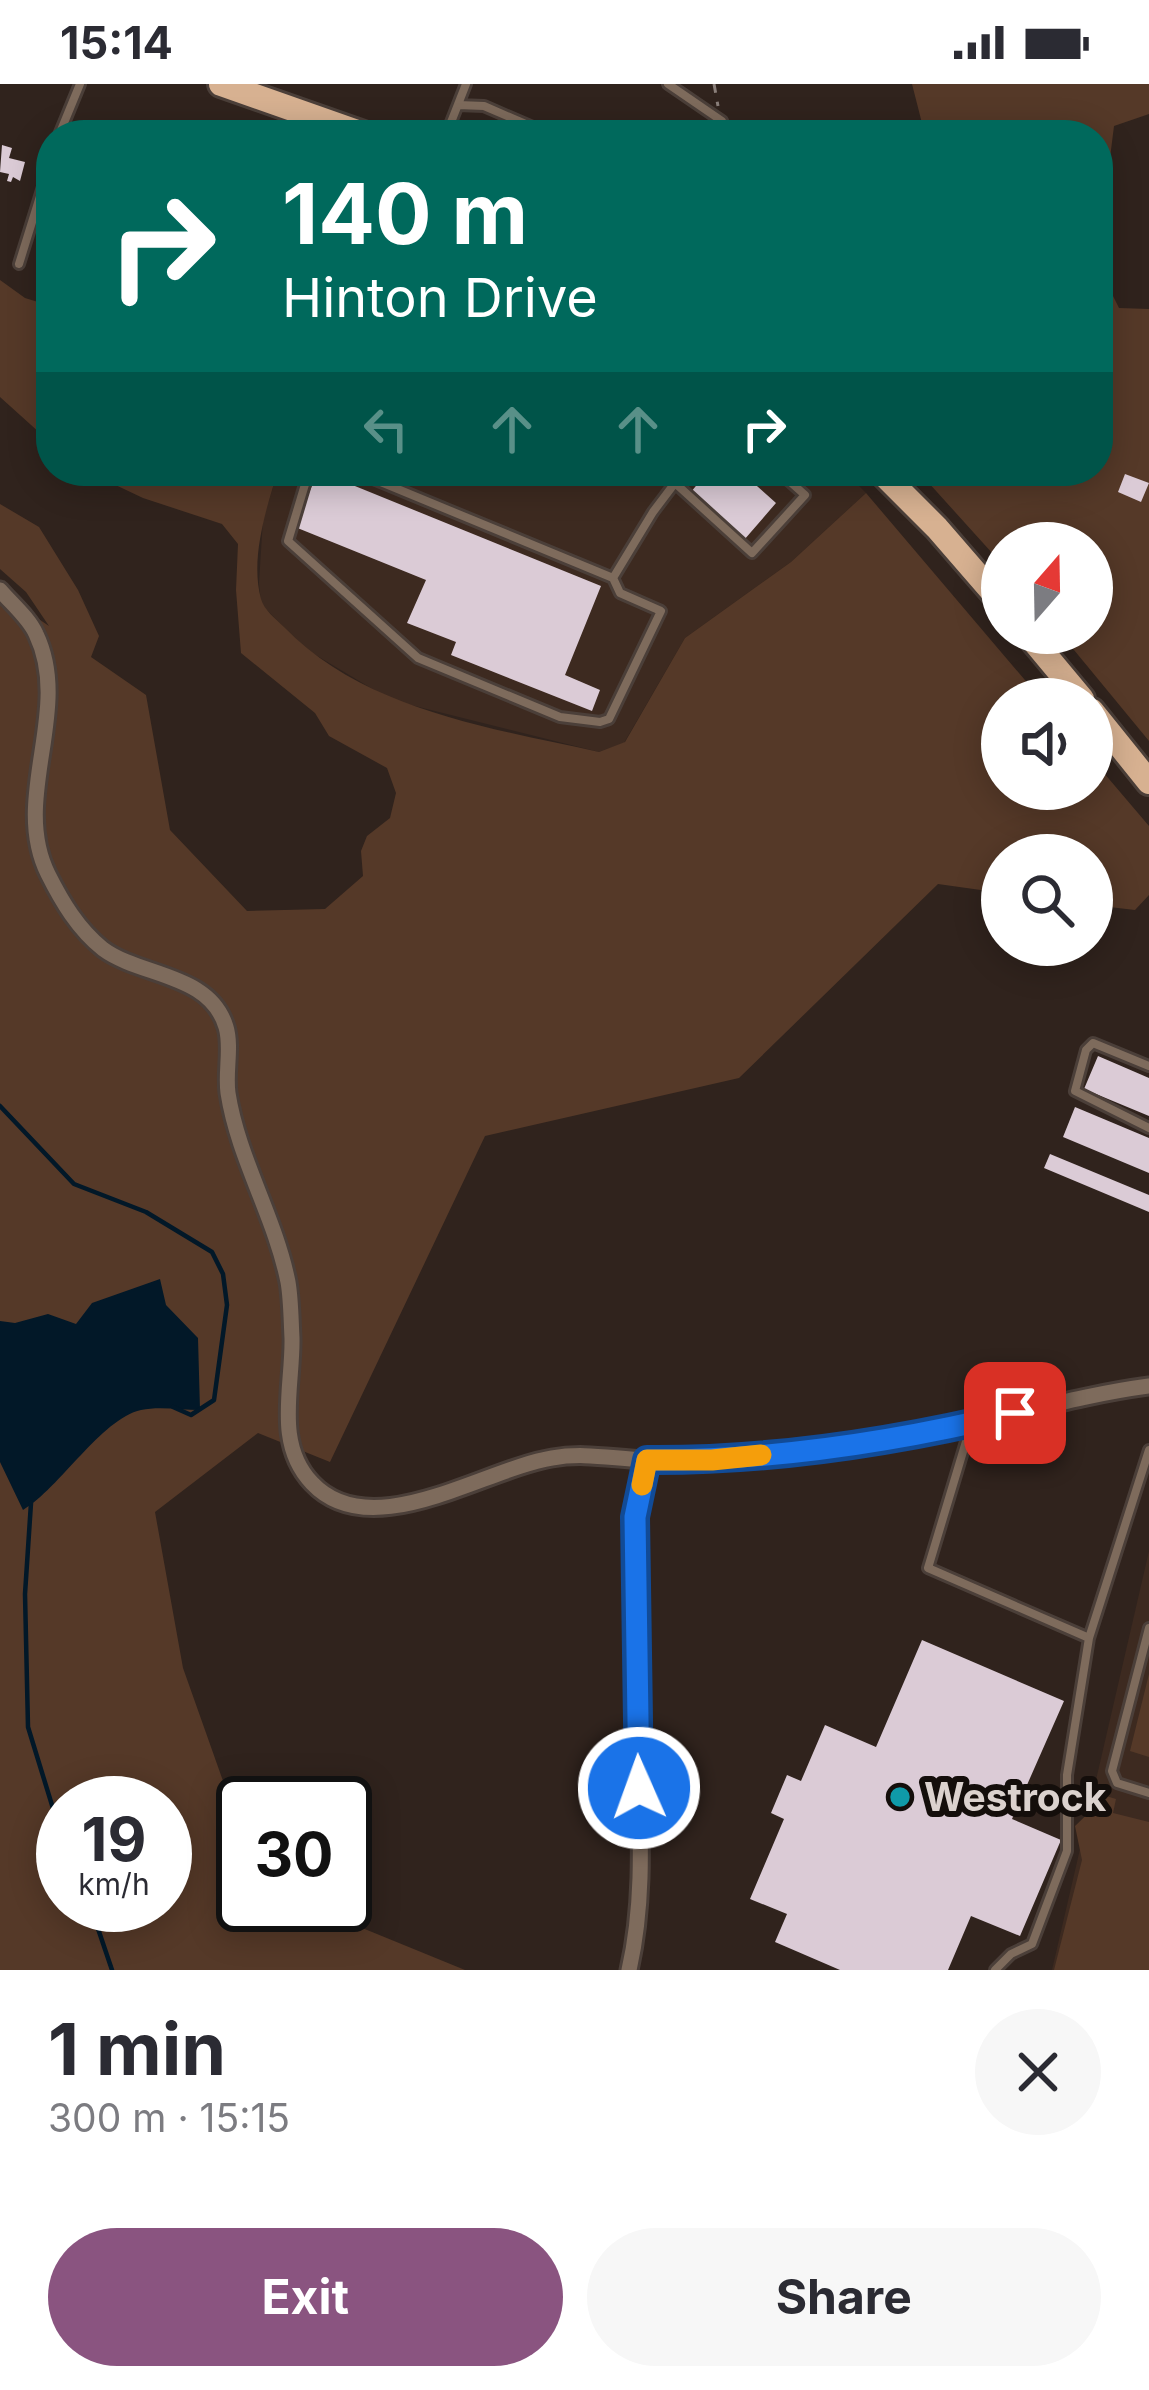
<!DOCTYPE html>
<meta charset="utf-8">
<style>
body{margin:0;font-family:Inter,sans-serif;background:#f7f7f7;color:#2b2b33;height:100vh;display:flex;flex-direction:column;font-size:45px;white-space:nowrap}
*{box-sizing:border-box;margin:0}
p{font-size:39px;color:#7c7c81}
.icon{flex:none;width:66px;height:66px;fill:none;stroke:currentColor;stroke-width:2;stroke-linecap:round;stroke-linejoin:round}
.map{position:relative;height:1886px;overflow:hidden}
.panel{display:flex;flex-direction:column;background:#fff;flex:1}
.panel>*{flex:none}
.hud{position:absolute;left:36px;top:36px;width:1077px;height:366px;border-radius:48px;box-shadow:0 6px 30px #0003;background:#00695c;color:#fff;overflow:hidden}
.needle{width:78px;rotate:20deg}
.fabs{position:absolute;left:981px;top:438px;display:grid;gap:24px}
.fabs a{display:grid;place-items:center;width:132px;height:132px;border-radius:50%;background:#fff;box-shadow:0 6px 30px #0003;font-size:60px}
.speed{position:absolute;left:36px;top:1692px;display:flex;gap:24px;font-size:60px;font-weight:700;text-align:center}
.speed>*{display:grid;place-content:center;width:156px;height:156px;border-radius:50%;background:#fff;box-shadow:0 6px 30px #0003;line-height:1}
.speed small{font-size:30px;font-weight:400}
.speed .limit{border:6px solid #111;border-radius:18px;background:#fff;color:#111}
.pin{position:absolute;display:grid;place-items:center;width:102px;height:102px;color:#fff;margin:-51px;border-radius:24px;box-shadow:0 6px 18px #0006}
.me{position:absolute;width:132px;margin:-66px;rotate:358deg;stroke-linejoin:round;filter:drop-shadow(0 0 9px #0008)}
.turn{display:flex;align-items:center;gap:42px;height:252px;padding:0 48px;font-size:54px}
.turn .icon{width:156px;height:156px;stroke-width:2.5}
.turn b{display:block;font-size:84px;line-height:102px}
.lanes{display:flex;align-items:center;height:114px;padding:0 48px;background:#0003;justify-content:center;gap:60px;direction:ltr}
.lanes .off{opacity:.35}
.round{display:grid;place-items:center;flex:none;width:126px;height:126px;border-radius:63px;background:#f7f7f7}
.head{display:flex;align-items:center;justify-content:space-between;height:204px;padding:0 48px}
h1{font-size:72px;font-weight:700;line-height:90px}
.primary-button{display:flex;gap:24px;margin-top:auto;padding:24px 48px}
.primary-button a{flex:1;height:138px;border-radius:72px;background:#8a5480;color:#fff;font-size:48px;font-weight:700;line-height:138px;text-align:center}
.primary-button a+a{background:#f7f7f7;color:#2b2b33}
.status{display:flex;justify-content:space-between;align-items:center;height:84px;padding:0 60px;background:#fff;direction:ltr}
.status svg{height:33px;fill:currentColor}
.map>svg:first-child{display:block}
.built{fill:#3d2a20}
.green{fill:#553928;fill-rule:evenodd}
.water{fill:#021828}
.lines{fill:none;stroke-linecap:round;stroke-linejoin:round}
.stream{stroke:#021828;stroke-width:4.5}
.building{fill:#dbcbd6}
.lane-casing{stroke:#4b3f39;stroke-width:14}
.street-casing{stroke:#4b3f39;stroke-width:21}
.primary-casing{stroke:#4b3f39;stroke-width:30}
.path{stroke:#8a7f7a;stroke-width:3;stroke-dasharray:9 9;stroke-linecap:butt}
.lane{stroke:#7e6b5c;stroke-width:8}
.street{stroke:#7e6b5c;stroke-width:15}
.primary{stroke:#d7b191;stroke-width:24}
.route-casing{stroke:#114b97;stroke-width:30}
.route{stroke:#1a73e8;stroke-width:21}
.slow{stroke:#f59e0b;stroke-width:21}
.culture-dot{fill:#0f9aa8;stroke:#140e0b;stroke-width:4.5}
.labels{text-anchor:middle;stroke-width:12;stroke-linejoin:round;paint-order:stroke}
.poi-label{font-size:39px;font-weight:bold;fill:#dbd2ce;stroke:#140e0b;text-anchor:start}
</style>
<div class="status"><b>15:14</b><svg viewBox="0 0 49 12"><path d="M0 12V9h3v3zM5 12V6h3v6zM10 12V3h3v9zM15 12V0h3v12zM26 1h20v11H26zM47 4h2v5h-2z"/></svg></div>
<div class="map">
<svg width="1149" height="1886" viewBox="0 0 1149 1886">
<rect width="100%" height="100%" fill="#30231d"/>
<!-- built -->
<path class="built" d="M278 387H844L866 409 791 478 685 554 624 659 599 668 391 616 304 564 261 520 259 499 263 435Z
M1149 1467V1886H1052Z"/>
<!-- green -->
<path class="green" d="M912 0H1149V30L1114 42 1109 82 1098 92V51H925Z
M1098 182 1119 224 1149 225V657L1060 549H1092V459H1002V480L918 387H1098Z
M0 196 25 214 51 222V359L0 313Z
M86 387H278C266 425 250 475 261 515 264 526 276 535 284 543 364 626 491 644 599 668L625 658 685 554 791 478 866 409 1041 615H1002V705H1092V675L1149 742V811L1135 826 1092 821V771H1002V809L938 800 739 994 485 1052 330 1378 258 1349 155 1428 183 1584 228 1711 243 1732V1821H306L465 1886H0V509L49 542 26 508 0 485V420L39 443 78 506 99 552 91 573 146 611 170 746 247 827 325 825 363 792 361 767 367 752 390 734 396 709 387 684 329 652 315 629 241 569 236 506 238 460 222 440 143 414ZM63 1719H165V1821H63Z
M1149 1590V1673L1130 1667Z
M1106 1712 1116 1715 1113 1729 1149 1738V1886H1054L1082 1776 1075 1742Z"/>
<!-- water -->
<path class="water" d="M160 1195 166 1221 198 1254 200 1326C182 1326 159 1322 141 1326 101 1335 60 1404 23 1426L0 1378V1237L15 1239 48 1230 76 1240 92 1219Z"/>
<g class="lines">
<!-- stream -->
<path class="stream" d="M0 1022 74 1100 146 1128 212 1168 223 1190 227 1221 214 1316 191 1331 173 1323
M31 1419 25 1510 28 1643 63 1757
M90 1821 112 1886"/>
</g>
<!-- building -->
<path class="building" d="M2 61 12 64 9 74 25 78 20 97 13 93 11 98 7 97 9 90 0 88Z
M318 387 601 502 565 591 600 606 592 627 451 571 456 558 407 539 426 496 295 443Z
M708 387H740L776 419 744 456 691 408Z
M1125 390 1149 399 1141 418 1118 408Z
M1098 972 1149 994V1032L1084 1005Z
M1075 1023 1149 1054V1089L1063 1053Z
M1050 1070 1149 1111V1128L1044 1084Z
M922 1556 1064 1617 1012 1735 1061 1756 1020 1852 971 1832 948 1886H840L775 1858 787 1830 750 1815 784 1735 771 1729 787 1691 801 1697 825 1641 876 1663Z"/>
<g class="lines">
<defs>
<path id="lane" d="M668 0 722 37 728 51
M458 21 484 22 551 51
M59 51 80 0
M446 51 466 0
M19 180 51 77
M309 387 288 457 418 574 560 633 600 638 609 635 661 527 620 509 613 494
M354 387 613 494 653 428 684 387
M671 387 675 399 752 469 805 411 778 387
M382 398 387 387
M1149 982 1093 959 1086 966 1075 1007 1149 1044
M971 1341 928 1484 1089 1554 1149 1366
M1149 1544 1112 1687 1117 1699 1149 1709
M995 1886 1011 1870 1032 1860 1067 1767V1691L1089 1554"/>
<path id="street" d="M0 506C11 519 29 534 36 550 73 627 10 713 48 790 62 818 78 845 103 865 141 893 210 889 226 943 232 963 225 988 228 1009 238 1074 275 1133 288 1198 291 1215 291 1236 292 1254 293 1303 274 1359 312 1399 371 1462 484 1385 552 1374 585 1368 614 1375 646 1376 697 1377 746 1372 797 1367 856 1360 915 1352 974 1339 1032 1326 1089 1310 1149 1302
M629 1886C643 1825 641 1763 639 1701 635 1593 625 1482 648 1376"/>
<path id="primary" d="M221 0 366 51
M880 387 937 444 1002 519
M1027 549 1082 615
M1092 627 1149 698"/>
</defs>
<!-- lane casing -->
<use href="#lane" class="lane-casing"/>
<!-- street casing -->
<use href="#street" class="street-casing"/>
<!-- primary casing -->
<use href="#primary" class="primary-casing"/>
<!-- path -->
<path class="path" d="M714 0 718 22"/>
<!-- lane -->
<use href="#lane" class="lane"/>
<!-- street -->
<use href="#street" class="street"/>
<!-- primary -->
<use href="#primary" class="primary"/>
</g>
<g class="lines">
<defs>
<path id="route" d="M639 1704 635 1433 647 1376C771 1377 895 1358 1015 1329"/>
</defs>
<!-- route casing -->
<use href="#route" class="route-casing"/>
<!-- route -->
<use href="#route" class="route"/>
<!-- slow -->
<path class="slow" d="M642 1401 647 1376H712L761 1371"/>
</g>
<!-- markers -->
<circle class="culture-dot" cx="900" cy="1713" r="12"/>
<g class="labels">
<!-- poi labels -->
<g class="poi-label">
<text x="924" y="1727">Westrock</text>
</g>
</g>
</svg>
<div class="fabs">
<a><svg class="needle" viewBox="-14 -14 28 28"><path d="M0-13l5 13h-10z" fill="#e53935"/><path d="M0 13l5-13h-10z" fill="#7c7c81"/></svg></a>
<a><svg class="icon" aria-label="sound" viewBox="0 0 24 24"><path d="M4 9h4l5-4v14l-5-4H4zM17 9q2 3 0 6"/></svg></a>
<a><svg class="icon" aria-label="search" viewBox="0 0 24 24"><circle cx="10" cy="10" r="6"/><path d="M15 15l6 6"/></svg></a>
</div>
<div class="speed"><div>19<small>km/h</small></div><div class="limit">30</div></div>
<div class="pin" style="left:1015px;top:1329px;background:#d93025"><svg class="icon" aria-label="arrive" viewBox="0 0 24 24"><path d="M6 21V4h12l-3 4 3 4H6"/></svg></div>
<svg class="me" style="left:639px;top:1704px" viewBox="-20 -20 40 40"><circle r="17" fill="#1a73e8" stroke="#fff" stroke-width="3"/><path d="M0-11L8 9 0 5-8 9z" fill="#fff"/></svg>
<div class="hud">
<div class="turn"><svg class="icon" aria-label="right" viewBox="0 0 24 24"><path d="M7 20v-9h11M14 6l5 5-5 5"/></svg><div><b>140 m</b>Hinton Drive</div></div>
<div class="lanes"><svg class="icon off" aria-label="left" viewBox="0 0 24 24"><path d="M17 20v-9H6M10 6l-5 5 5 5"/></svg><svg class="icon off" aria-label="ahead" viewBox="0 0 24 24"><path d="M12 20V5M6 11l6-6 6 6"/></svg><svg class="icon off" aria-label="ahead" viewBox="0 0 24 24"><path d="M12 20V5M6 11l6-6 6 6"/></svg><svg class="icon" aria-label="right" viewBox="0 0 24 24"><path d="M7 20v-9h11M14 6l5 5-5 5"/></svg></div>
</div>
</div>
<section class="panel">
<div class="head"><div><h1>1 min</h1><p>300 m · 15:15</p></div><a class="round"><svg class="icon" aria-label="close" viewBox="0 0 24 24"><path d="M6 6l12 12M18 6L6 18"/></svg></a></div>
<div class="primary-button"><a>Exit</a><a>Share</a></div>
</section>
